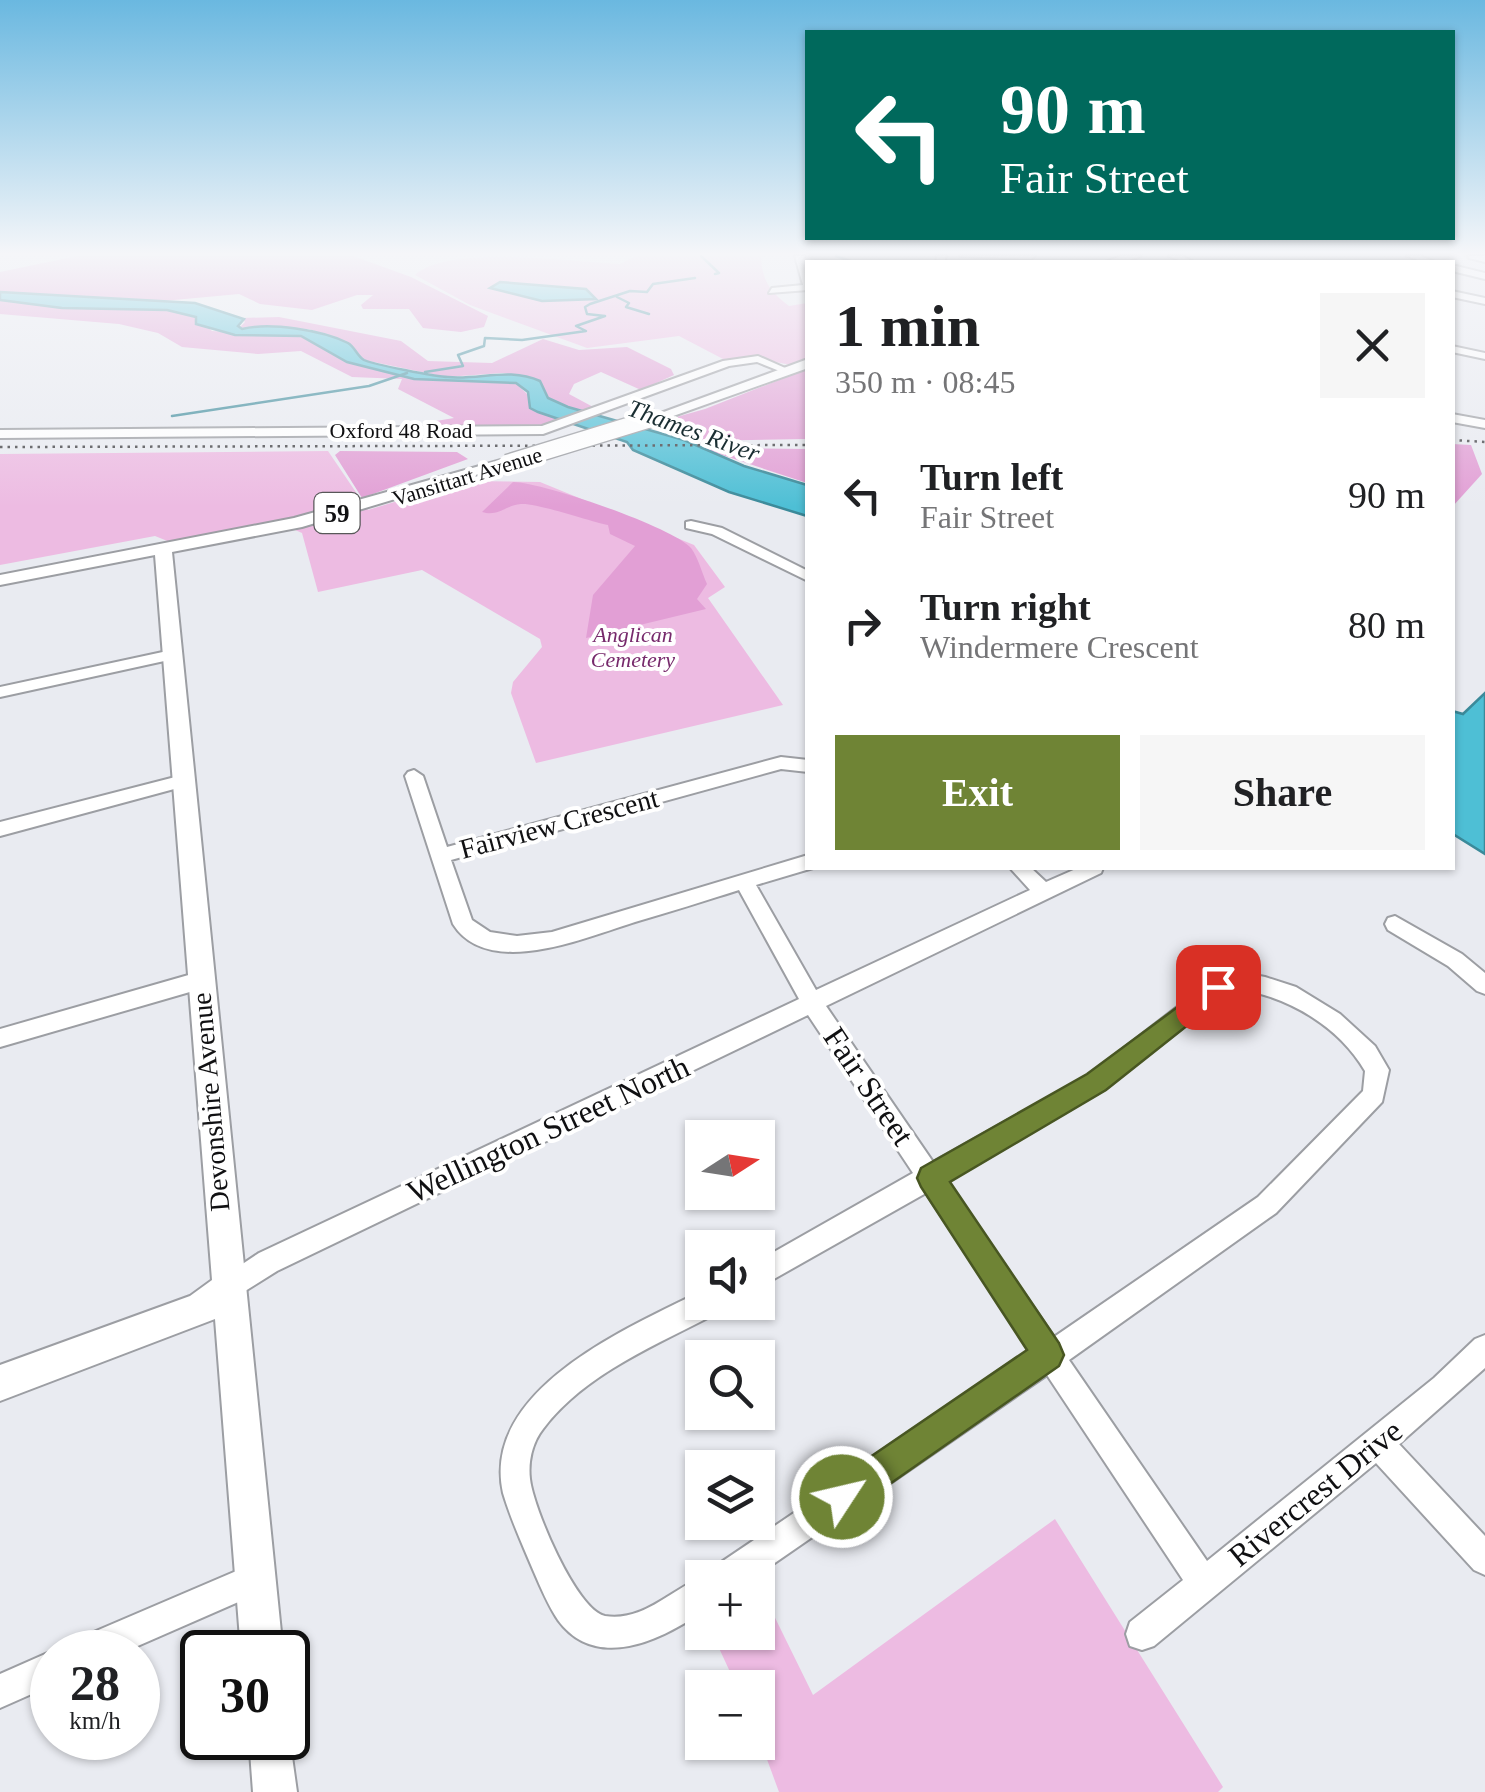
<!DOCTYPE html>
<meta charset="utf-8">
<style>
body{margin:0;font-family:"Times New Roman",serif;background:#f6f6f6;color:#202124;height:100vh;display:flex;flex-direction:column;font-size:38px;white-space:nowrap}
*{box-sizing:border-box;margin:0}
p{font-size:32px;color:#757577}
.icon{flex:none;width:55px;height:55px;fill:none;stroke:currentColor;stroke-width:2;stroke-linecap:round;stroke-linejoin:round}
.map{position:relative;flex:1;overflow:hidden}
.details{position:absolute;left:805px;top:260px;width:650px;height:610px;display:flex;flex-direction:column;background:#fff;border-radius:0px;box-shadow:0 2px 8px #0004}
.details>*{flex:none}
.guide{position:absolute;left:805px;top:30px;width:650px;height:210px;border-radius:0px;box-shadow:0 2px 8px #0004;background:#00695c;color:#fff;overflow:hidden}
.needle{width:65px;rotate:78deg}
.tools{position:absolute;left:685px;top:1120px;display:grid;gap:20px}
.tools a{display:grid;place-items:center;width:90px;height:90px;border-radius:0px;background:#fff;box-shadow:0 2px 8px #0004;font-size:50px}
.speed{position:absolute;left:30px;top:1630px;display:flex;gap:20px;font-size:50px;font-weight:700;text-align:center}
.speed>*{display:grid;place-content:center;width:130px;height:130px;border-radius:50%;background:#fff;box-shadow:0 2px 8px #0004;line-height:1}
.speed small{font-size:25px;font-weight:400}
.speed .limit{border:5px solid #111;border-radius:15px;background:#fff;color:#111}
.pin{position:absolute;display:grid;place-items:center;width:85px;height:85px;color:#fff;margin:-42px;border-radius:20px;box-shadow:0 5px 15px #0006}
.me{position:absolute;width:110px;margin:-55px;rotate:55deg;stroke-linejoin:round;filter:drop-shadow(0 0 8px #0008)}
.turn{display:flex;align-items:center;gap:35px;height:210px;padding:0 30px;font-size:45px}
.turn .icon{width:130px;height:130px;stroke-width:2.5}
.turn b{display:block;font-size:70px;line-height:85px}
.round{display:grid;place-items:center;flex:none;width:105px;height:105px;border-radius:0px;background:#f6f6f6}
.overview{display:flex;align-items:center;justify-content:space-between;height:170px;padding:0 30px}
h1{font-size:60px;font-weight:800;line-height:75px}
.cta{display:flex;gap:20px;margin-top:auto;padding:20px 30px}
.cta a{flex:1;height:115px;border-radius:0px;background:#6f8435;color:#fff;font-size:40px;font-weight:800;line-height:115px;text-align:center}
.cta a+a{background:#f6f6f6;color:#202124}
ul{padding:0;list-style:none}
li{display:flex;align-items:center;gap:30px;height:130px;padding:0 30px}
li div{flex:1}
li b{display:block;font-size:38px}
li em{font-style:normal}
.map>svg:first-child{display:block}
.green{fill:#edbbe2}
.forest{fill:#e29fd5}
.water{fill:#4ebfd5;stroke:#3b8a9a;stroke-width:2.5}
.lines{fill:none;stroke-linecap:round;stroke-linejoin:round}
.stream{stroke:#3b8a9a;stroke-width:2.5}
.minor-casing{stroke:#9c9ea3;stroke-width:4}
.major-casing{stroke:#9c9ea3;stroke-width:4}
.minor{fill:#fff;fill-rule:evenodd}
.major{fill:#fff;fill-rule:evenodd}
.rail{stroke:#434346;stroke-width:2.5;stroke-dasharray:2.5 5;stroke-linecap:butt}
.major-bridge-casing{stroke:#9c9ea3;stroke-width:19;stroke-linecap:butt}
.major-bridge{stroke:#fff;stroke-width:16}
.route{fill:#6f8435;stroke:#485622;stroke-width:2.5}
.labels{text-anchor:middle;stroke-width:8;stroke-linejoin:round;paint-order:stroke}
.far-street-label{font-size:22px;fill:#101012;stroke:#fff}
.far-park-label{font-size:22px;font-style:italic;fill:#772a6c;stroke:#fff}
.far-water-label{font-size:25px;font-style:italic;fill:#1a2e32;stroke:#fff}
.shield{fill:#fff;stroke:#585859;stroke-width:2.5}
.shield-label{font-size:25px;font-weight:bold;fill:#101012}
.street-label{font-size:28px;fill:#101012;stroke:#fff}
.near-street-label{font-size:32px;fill:#101012;stroke:#fff}
</style>
<div class="map">
<svg width="1485" height="1792" viewBox="0 0 1485 1792">
<rect width="100%" height="100%" fill="#e9ebf1"/>
<!-- green -->
<path class="green" d="M635 256H761C762 281 770 292 789 306L807 303V359L791 365 751 357 725 360 679 336 587 348 470 305 415 275C448 244 574 262 620 264Z
M328 451 368 510 464 481 540 482 694 545 725 587 708 598 783 705 536 763 511 693 513 682 542 647 540 639 422 570 318 592 302 533 293 529 289 519 170 542 155 536 0 565V454Z
M1055 1519 1223 1787 1218 1792H779L758 1735V1688L737 1687 712 1633 758 1632V1583L813 1695Z"/>
<!-- forest -->
<path class="forest" d="M77 256H353L411 277 488 316 484 327 461 332 423 328 409 309H363L361 305 373 295H357L312 310 260 304 239 294 163 301 0 292V272Z
M0 300 62 308 167 310 197 318 212 331 301 336 347 362 414 379 516 383 532 399 531 408 564 421 536 428 428 427 436 421 454 418 398 389 402 379 352 377 301 351 258 354 182 347 158 333 119 324 0 314Z
M279 317 401 341 428 361 492 363 543 339 579 350 627 347 671 369 674 375 641 390 601 372 574 384 569 394 595 408 583 413 548 398 531 377 502 373 446 377 364 360 350 344 309 329 239 328 245 322 242 318Z
M807 369V439L698 441 648 425 705 409Z
M1452 444 1471 445 1482 474 1453 506Z
M701 448 807 449V483Z
M340 451 457 452 468 459 362 498 335 455Z
M513 482C541 482 673 527 691 548 698 557 702 573 707 584L697 599 706 609 586 638 593 595 635 546 610 534 608 525C588 521 538 503 521 504 506 505 499 517 482 512Z"/>
<!-- water -->
<path class="water" d="M500 282 586 289 596 299 542 301 490 288Z
M0 292 195 303 244 319 238 326 242 329C270 322 322 330 348 343 355 347 357 356 364 360 372 364 437 377 448 377 480 380 509 367 540 381L548 398 568 407 684 440 744 466 807 485V516L729 492 633 450 627 442 538 412 530 408 528 392 516 383 414 379 347 362 301 336 235 335 196 324V317L167 310 62 308 0 300Z
M1485 693V854L1453 834 1452 711 1463 714Z"/>
<g class="lines">
<!-- stream -->
<path class="stream" d="M701 256 719 273 715 274
M836 256 853 262
M617 297 629 303 626 307 649 314
M425 372 463 366 458 355 484 346 485 338 522 340 586 331 576 326 605 316 587 314 585 307 590 304 630 291 647 292 653 284 695 278
M172 416 369 386 407 373"/>
<defs>
<path id="minor" d="M795 256H804L808 290 769 293 772 288 803 285Z
M937 256H946L944 262H936Z
M960 256H1035L1031 259Z
M1169 256H1182L1194 262H1183Z
M1407 256H1421L1435 262H1423Z
M1468 256H1485V262L1469 258Z
M1452 265 1485 273V279L1452 271Z
M1452 291 1485 298V304L1452 297Z
M1452 346 1485 353V359L1452 352Z
M758 356 792 371 787 374 757 362 729 366 543 434 0 438V430L542 426 723 361Z
M691 521 722 528 808 571V581L712 534 686 528V522Z
M172 650 178 652V658L0 697V687Z
M781 757 808 760V772L781 769 451 860 472 920 490 932 517 936 552 932 808 855V868H813L756 885 816 990 1030 890 1010 868H1031L1046 882 1078 868H1103L1101 873 826 1006 933 1162 1089 1075 1216 977 1224 974 1244 973 1265 977 1296 987 1340 1014 1375 1046 1389 1070 1382 1102 1276 1213 1069 1360 1207 1561 1434 1378 1475 1339 1485 1335V1368L1399 1444 1485 1536V1575L1474 1570 1376 1463 1154 1646 1142 1650 1130 1646 1126 1634 1130 1622 1183 1580 1047 1375 753 1578H709L714 1567 1032 1352 926 1193 758 1288V1261L913 1173 808 1015 277 1271 229 1301 220 1297 216 1288 220 1279 259 1253 799 999 739 890C704 901 670 912 635 922 587 937 488 980 453 924L405 776 408 772 414 770 423 776 447 847ZM1244 990C1292 999 1340 1028 1365 1071L1363 1091 1258 1197 1054 1337 946 1181 1105 1089 1229 991Z
M183 775 189 777 192 781 189 785 0 836V822Z
M1395 916 1462 954 1485 973V994L1477 991 1448 966 1388 930 1385 924 1388 918Z
M199 972 207 975 210 981 207 987 0 1047V1029Z
M702 1291V1302H722L719 1312C659 1344 585 1373 543 1429 532 1443 528 1462 530 1479 533 1507 576 1610 605 1616 643 1622 671 1590 702 1577L703 1578 702 1612C661 1640 596 1672 558 1620 548 1605 541 1588 534 1572 523 1546 511 1520 503 1493 480 1390 629 1327 702 1291Z
M255 1563 266 1568 271 1579 266 1590 124 1652H71L75 1640Z
M52 1651 55 1652 52 1685 0 1708V1674Z"/>
<path id="major" d="M1121 256H1141L1123 262H1105Z
M808 359V368L662 420 650 417Z
M1452 414 1485 420V428L1452 422Z
M501 460 515 463 302 527 172 552 283 1652H241L215 1319 0 1401V1365L190 1296 212 1280 155 555 0 585V575L294 518Z
M288 1728 297 1792H253L249 1738H288Z"/>
</defs>
<!-- minor casing -->
<use href="#minor" class="minor-casing"/>
<!-- major casing -->
<use href="#major" class="major-casing"/>
<!-- minor -->
<use href="#minor" class="minor"/>
<!-- major -->
<use href="#major" class="major"/>
<!-- rail -->
<path class="rail" d="M1452 440 1485 442
M0 447 808 445"/>
<defs>
<path id="major-bridge" d="M507 463 657 417"/>
</defs>
<!-- major-bridge casing -->
<use href="#major-bridge" class="major-bridge-casing"/>
<!-- major-bridge -->
<use href="#major-bridge" class="major-bridge"/>
</g>
<!-- sky -->
<linearGradient id="sky" x2="0" y2="1"><stop stop-color="#6ab8e0"/><stop offset="0.5" stop-color="#f5f6f9"/><stop offset="1" stop-color="#f5f6f9" stop-opacity="0"/></linearGradient>
<rect width="1485" height="507" fill="url(#sky)"/>
<!-- route -->
<path class="route" d="M1218 977 1227 980 1231 987 1227 994 1106 1090 950 1182 1059 1343 1064 1355 1059 1366 854 1509 842 1515 829 1509 824 1497 829 1485 1027 1350 921 1187 917 1178 921 1168 1087 1074Z"/>
<g class="labels">
<!-- far-street labels -->
<g class="far-street-label">
<text x="401" y="438">Oxford 48 Road</text>
<text transform="translate(467 476) rotate(-17)" y="8">Vansittart Avenue</text>
</g>
<!-- far-park labels -->
<g class="far-park-label">
<text x="633" y="642">Anglican<tspan x="633" dy="25">Cemetery</tspan></text>
</g>
<!-- far-water labels -->
<g class="far-water-label">
<text transform="translate(694 430) rotate(20)" y="9">Thames River</text>
</g>
<!-- shield labels -->
<rect class="shield" x="314.5" y="493" width="45" height="40" rx="8"/>
<g class="shield-label">
<text x="337" y="522">59</text>
</g>
<!-- street labels -->
<g class="street-label">
<text transform="translate(559 823) rotate(-15)" y="10">Fairview Crescent</text>
<text transform="translate(210 1102) rotate(-95)" y="10">Devonshire Avenue</text>
</g>
<!-- near-street labels -->
<g class="near-street-label">
<text transform="translate(869 1086) rotate(56)" y="11">Fair Street</text>
<text transform="translate(548 1129) rotate(-25)" y="11">Wellington Street North</text>
<text transform="translate(1315 1493) rotate(-39)" y="11">Rivercrest Drive</text>
</g>
</g>
</svg>
<div class="tools">
<a><svg class="needle" viewBox="-14 -14 28 28"><path d="M0-13l5 13h-10z" fill="#e53935"/><path d="M0 13l5-13h-10z" fill="#757577"/></svg></a>
<a><svg class="icon" aria-label="sound" viewBox="0 0 24 24"><path d="M4 9h4l5-4v14l-5-4H4zM17 9q2 3 0 6"/></svg></a>
<a><svg class="icon" aria-label="search" viewBox="0 0 24 24"><circle cx="10" cy="10" r="6"/><path d="M15 15l6 6"/></svg></a>
<a><svg class="icon" aria-label="layers" viewBox="0 0 24 24"><path d="M12 4l9 5-9 5-9-5zM3 14l9 5 9-5"/></svg></a>
<a>+</a>
<a>−</a>
</div>
<div class="speed"><div>28<small>km/h</small></div><div class="limit">30</div></div>
<div class="pin" style="left:1218px;top:987px;background:#d93025"><svg class="icon" aria-label="arrive" viewBox="0 0 24 24"><path d="M6 21V4h12l-3 4 3 4H6"/></svg></div>
<svg class="me" style="left:842px;top:1497px" viewBox="-20 -20 40 40"><circle r="17" fill="#6f8435" stroke="#fff" stroke-width="3"/><path d="M0-11L8 9 0 5-8 9z" fill="#fff"/></svg>
<div class="guide">
<div class="turn"><svg class="icon" aria-label="left" viewBox="0 0 24 24"><path d="M17 20v-9H6M10 6l-5 5 5 5"/></svg><div><b>90 m</b>Fair Street</div></div>
</div>
<section class="details">
<div class="overview"><div><h1>1 min</h1><p>350 m · 08:45</p></div><a class="round"><svg class="icon" aria-label="close" viewBox="0 0 24 24"><path d="M6 6l12 12M18 6L6 18"/></svg></a></div>
<ul>
<li><svg class="icon" aria-label="left" viewBox="0 0 24 24"><path d="M17 20v-9H6M10 6l-5 5 5 5"/></svg><div><b>Turn left</b><p>Fair Street</p></div><em>90 m</em></li>
<li><svg class="icon" aria-label="right" viewBox="0 0 24 24"><path d="M7 20v-9h11M14 6l5 5-5 5"/></svg><div><b>Turn right</b><p>Windermere Crescent</p></div><em>80 m</em></li>
</ul>
<div class="cta"><a>Exit</a><a>Share</a></div>
</section>
</div>
